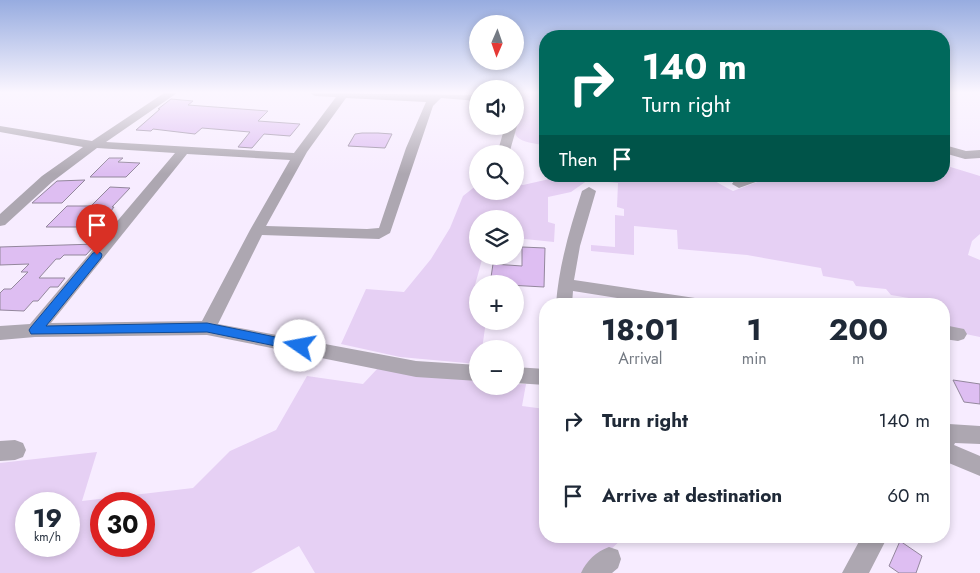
<!DOCTYPE html>
<meta charset="utf-8">
<style>
body{margin:0;font-family:Jost,sans-serif;background:#f6f6f7;color:#1f2937;height:100vh;display:flex;flex-direction:column;font-size:19px;white-space:nowrap}
*{box-sizing:border-box;margin:0}
p{font-size:16px;color:#747a83}
.icon{flex:none;width:28px;height:28px;fill:none;stroke:currentColor;stroke-width:2;stroke-linecap:round;stroke-linejoin:round}
.map{position:relative;flex:1;overflow:hidden}
.side{position:absolute;left:539px;top:298px;width:411px;height:245px;display:flex;flex-direction:column;background:#fff;border-radius:20px;box-shadow:0 2px 8px #0003}
.side>*{flex:none}
.top-card{position:absolute;left:539px;top:30px;width:411px;height:152px;border-radius:20px;box-shadow:0 2px 8px #0003;background:#00695c;color:#fff;overflow:hidden}
.needle{width:32px;rotate:182deg}
.buttons{position:absolute;left:469px;top:15px;display:grid;gap:10px}
.buttons a{display:grid;place-items:center;width:55px;height:55px;border-radius:50%;background:#fff;box-shadow:0 2px 8px #0003;font-size:25px}
.speed{position:absolute;left:15px;top:492px;display:flex;gap:10px;font-size:25px;font-weight:700;text-align:center}
.speed>*{display:grid;place-content:center;width:65px;height:65px;border-radius:50%;background:#fff;box-shadow:0 2px 8px #0003;line-height:1}
.speed small{font-size:12px;font-weight:400}
.speed .limit{border:8px solid #d22;background:#fff;color:#111}
.pin{position:absolute;display:grid;place-items:center;width:42px;height:42px;color:#fff;margin:-51px -21px;border-radius:50% 50% 50% 0;rotate:-45deg;box-shadow:0 0 5px #0007}
.pin .icon{rotate:45deg}
.me{position:absolute;width:55px;margin:-28px;rotate:282deg;stroke-linejoin:round;filter:drop-shadow(0 0 4px #0008)}
.turn{display:flex;align-items:center;gap:18px;height:105px;padding:0 20px;font-size:22px}
.turn .icon{width:65px;height:65px;stroke-width:2.5}
.turn b{display:block;font-size:35px;line-height:42px}
.then{display:flex;align-items:center;height:48px;padding:0 20px;background:#0003;gap:10px;font-size:19px}
.eta{display:flex;justify-content:space-evenly;align-items:center;height:85px;text-align:center}
.eta b{font-size:30px;font-weight:700;line-height:35px}
ul{padding:0;list-style:none}
li{display:flex;align-items:center;gap:15px;height:75px;padding:0 20px}
li div{flex:1}
li b{display:block;font-size:19px}
li em{font-style:normal}
.map>svg:first-child{display:block}
.green{fill:#e6d0f4;fill-rule:evenodd}
.building{fill:#debef2;stroke:#93879c}
.lines{fill:none;stroke-linecap:round;stroke-linejoin:round}
.minor{fill:#ada7b1;fill-rule:evenodd}
.route{fill:#1a73e8;stroke:#114b97}
</style>
<div class="map">
<svg width="980" height="573" viewBox="0 0 980 573">
<rect width="100%" height="100%" fill="#f7ecff"/>
<!-- green -->
<path class="green" d="M522 93H545V145C495 140 522 125 522 93Z
M944 165 980 176V234L972 241 968 255 980 260V337L951 331 944 317V304L891 295 886 289 856 286 853 281 823 276 821 268 747 255 678 249 677 230 634 226V255L591 251V245L615 247V215L624 216V209L617 207 618 183 588 180 571 192 548 197V222L555 224 554 242 515 238V219H478V256H483L475 285H477L478 321H486L482 349H478L477 364 400 357 341 344 366 289 404 292 431 259 450 228 463 196 477 185 478 191H515V184L523 185 554 178 555 176H639L645 180C659 175 673 174 685 182 706 171 713 181 733 191L773 176H860L871 180 874 176H944Z
M378 368 477 380 478 386 526 384 522 406 545 409V536H625L586 573H315L299 546 251 573H0V463L97 452 82 501 193 488 230 451 276 430 307 376 363 384ZM26 504H69V546H26ZM101 504H144V546H101Z"/>
<!-- building -->
<path class="building" d="M171 99 193 101 188 105 268 111 258 121 300 124 290 136 264 134 252 148 238 147 250 132 202 128 195 134 153 129 151 131 136 130 160 109H158Z
M362 133H378L392 134 385 148 348 146 355 134Z
M109 158H123L118 162 140 163 126 177H90Z
M85 180 62 203H32L57 181Z
M110 187 130 188 112 207H114L101 224H89L86 227H46L67 206H91Z
M96 244 86 255H64L60 259H56L39 278H65L58 287H50L38 301H33L24 311 0 310V293L4 289H11L28 272H21L29 264 0 265V247Z
M522 247 545 248 544 287 490 284 493 264 522 266Z
M953 380 980 384V404L964 402Z
M900 541 922 556 916 573H899L889 566Z"/>
<g class="lines">
<!-- minor -->
<path class="minor" d="M164 93H177L106 142 294 153 336 97 315 96 310 93 478 95V101L441 98 433 106 390 233 379 239 262 235 218 324 416 361 478 365V381L416 377 207 335 35 337 0 340V326L30 324 175 153 97 148 52 182 5 225 0 226V214L42 176 83 147 0 132V126L92 141ZM346 98 426 102 406 148 379 228 367 229 266 226 307 152ZM187 154 290 160 250 230 202 321 51 323Z
M515 101 519 102 522 107 519 116 515 117Z
M515 124 517 126 509 154H497L505 126H515Z
M948 146 966 151 980 150V158L965 159 944 153V147Z
M747 176H765L764 179 739 188 732 184 734 181Z
M589 187 596 191 580 246 574 280 695 298 701 300 703 304H655L573 291 572 304H556C559 265 570 228 582 191Z
M944 325 964 329 967 334 964 339 958 341 944 339Z
M515 367 545 369V385L515 383Z
M949 424 980 426V444L955 443 954 445 980 456V476L944 461V426Z
M15 440 23 443 26 450 23 457 15 460 0 461V441Z
M862 536H888L869 573H842Z
M609 547 618 550 621 559 618 568 612 573H581C587 560 596 552 609 547Z"/>
</g>
<!-- sky -->
<linearGradient id="sky" x2="0" y2="1"><stop stop-color="#97ace0"/><stop offset="0.53" stop-color="#fbf6ff"/><stop offset="1" stop-color="#fbf6ff" stop-opacity="0"/></linearGradient>
<rect width="980" height="174" fill="url(#sky)"/>
<!-- route -->
<path class="route" d="M97 252 101 253 102 255 101 258 46 326 207 323 300 342 304 343 306 346 304 350 300 351 207 332 31 334 29 330 31 327 93 253Z"/>
</svg>
<div class="buttons">
<a><svg class="needle" viewBox="-14 -14 28 28"><path d="M0-13l5 13h-10z" fill="#e53935"/><path d="M0 13l5-13h-10z" fill="#747a83"/></svg></a>
<a><svg class="icon" aria-label="sound" viewBox="0 0 24 24"><path d="M4 9h4l5-4v14l-5-4H4zM17 9q2 3 0 6"/></svg></a>
<a><svg class="icon" aria-label="search" viewBox="0 0 24 24"><circle cx="10" cy="10" r="6"/><path d="M15 15l6 6"/></svg></a>
<a><svg class="icon" aria-label="layers" viewBox="0 0 24 24"><path d="M12 4l9 5-9 5-9-5zM3 14l9 5 9-5"/></svg></a>
<a>+</a>
<a>−</a>
</div>
<div class="speed"><div>19<small>km/h</small></div><div class="limit">30</div></div>
<div class="pin" style="left:97px;top:255px;background:#d93025"><svg class="icon" aria-label="arrive" viewBox="0 0 24 24"><path d="M6 21V4h12l-3 4 3 4H6"/></svg></div>
<svg class="me" style="left:300px;top:346px" viewBox="-20 -20 40 40"><circle r="19" fill="#fff"/><path d="M0-13L10 11 0 6-10 11z" fill="#1a73e8"/></svg>
<div class="top-card">
<div class="turn"><svg class="icon" aria-label="right" viewBox="0 0 24 24"><path d="M7 20v-9h11M14 6l5 5-5 5"/></svg><div><b>140 m</b>Turn right</div></div>
<div class="then">Then<svg class="icon" aria-label="arrive" viewBox="0 0 24 24"><path d="M6 21V4h12l-3 4 3 4H6"/></svg></div>
</div>
<section class="side">
<div class="eta">
<div><b>18:01</b><p>Arrival</p></div>
<div><b>1</b><p>min</p></div>
<div><b>200</b><p>m</p></div>
</div>
<ul>
<li><svg class="icon" aria-label="right" viewBox="0 0 24 24"><path d="M7 20v-9h11M14 6l5 5-5 5"/></svg><div><b>Turn right</b></div><em>140 m</em></li>
<li><svg class="icon" aria-label="arrive" viewBox="0 0 24 24"><path d="M6 21V4h12l-3 4 3 4H6"/></svg><div><b>Arrive at destination</b></div><em>60 m</em></li>
</ul>
</section>
</div>
